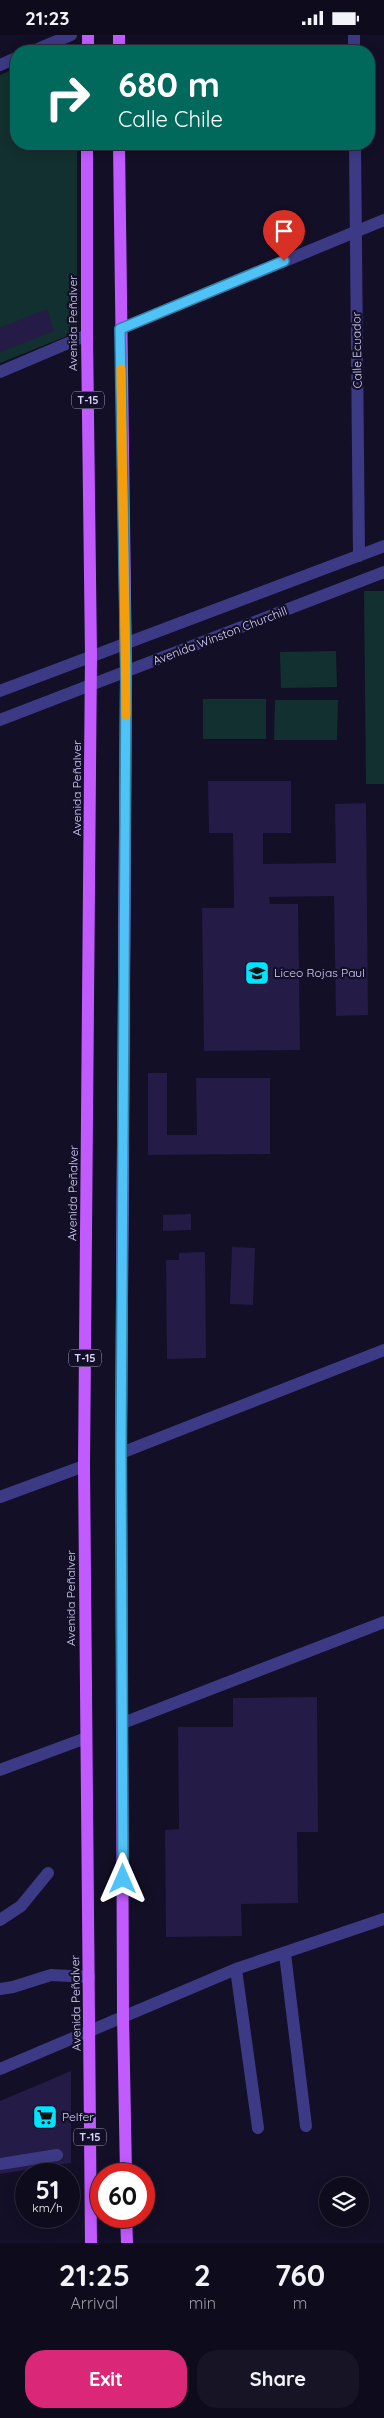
<!DOCTYPE html>
<meta charset="utf-8">
<style>
body{margin:0;font-family:Quicksand,sans-serif;background:#171425;color:#f1f3f6;height:100vh;display:flex;flex-direction:column;font-size:19px;white-space:nowrap}
*{box-sizing:border-box;margin:0}
p{font-size:16px;color:#9b9ba3}
.icon{flex:none;width:28px;height:28px;fill:none;stroke:currentColor;stroke-width:2;stroke-linecap:round;stroke-linejoin:round}
.map{position:relative;height:2208px;overflow:hidden}
.side{display:flex;flex-direction:column;background:#0e0b1c;flex:1}
.side>*{flex:none}
.banner{position:absolute;left:10px;top:10px;width:365px;height:105px;border-radius:20px;box-shadow:0 2px 12px #0003,0 0 0 1px #2e2b3b;background:#00695c;color:#fff;overflow:hidden}
.fabs{position:absolute;left:319px;top:2142px;display:grid;gap:10px}
.fabs a{display:grid;place-items:center;width:50px;height:50px;border-radius:50%;background:#0e0b1c;box-shadow:0 2px 12px #0003,0 0 0 1px #2e2b3b;font-size:25px}
.speed{position:absolute;left:15px;top:2128px;display:flex;gap:10px;font-size:25px;font-weight:700;text-align:center}
.speed>*{display:grid;place-content:center;width:65px;height:65px;border-radius:50%;background:#0e0b1c;box-shadow:0 2px 12px #0003,0 0 0 1px #2e2b3b;line-height:1}
.speed small{font-size:12px;font-weight:400}
.speed .limit{border:8px solid #d22;background:#fff;color:#111}
.pin{position:absolute;display:grid;place-items:center;width:42px;height:42px;color:#fff;margin:-51px -21px;border-radius:50% 50% 50% 0;rotate:-45deg;box-shadow:0 0 5px #0007}
.pin .icon{rotate:45deg}
.me{position:absolute;width:55px;margin:-28px;rotate:0deg;stroke-linejoin:round;filter:drop-shadow(0 0 4px #0008)}
.turn{display:flex;align-items:center;gap:18px;height:105px;padding:0 25px;font-size:22px}
.turn .icon{width:65px;height:65px;stroke-width:2.5}
.turn b{display:block;font-size:35px;line-height:42px}
.eta{display:flex;justify-content:space-evenly;align-items:center;height:85px;text-align:center}
.eta b{font-size:30px;font-weight:800;line-height:35px}
.action{display:flex;gap:10px;margin-top:auto;padding:10px 25px}
.action a{flex:1;height:58px;border-radius:20px;background:#db2777;color:#fff;font-size:20px;font-weight:800;line-height:58px;text-align:center}
.action a+a{background:#171425;color:#f1f3f6}
.status{display:flex;justify-content:space-between;align-items:center;height:35px;padding:0 25px;background:#0e0b1c;direction:ltr}
.status svg{height:14px;fill:currentColor}
.map>svg:first-child{display:block}
.green{fill:#12302f}
.building{fill:#241b47}
.lines{fill:none;stroke-linecap:round;stroke-linejoin:round}
.minor{stroke:#3d3a85;stroke-width:12}
.major{stroke:#c25bff;stroke-width:12}
.route-casing{stroke:#337fa1;stroke-width:12}
.route{stroke:#4fc3f7;stroke-width:9}
.slow{stroke:#f59e0b;stroke-width:9}
.labels{text-anchor:middle;stroke-width:4.5;stroke-linejoin:round;paint-order:stroke}
.shield{fill:#130f26;stroke:#9e99be;stroke-width:1}
.shield-label{font-size:11px;font-weight:bold;fill:#d9d4ff}
.street-label{font-size:12px;fill:#d9d4ff;stroke:#130f26}
.poi-label{font-size:12px;fill:#d9d4ff;stroke:#130f26;text-anchor:start}
</style>
<div class="status"><b>21:23</b><svg viewBox="0 0 49 12"><path d="M0 12V9h3v3zM5 12V6h3v6zM10 12V3h3v9zM15 12V0h3v12zM26 1h20v11H26zM47 4h2v5h-2z"/></svg></div>
<div class="map">
<svg width="384" height="2208" viewBox="0 0 384 2208">
<rect width="100%" height="100%" fill="#130f26"/>
<!-- green -->
<path class="green" d="M16 33V109H77V297L0 328V40Z
M364 556H384V749H366Z
M336 616 337 652 281 653 280 617Z
M203 664H266V704H203Z
M275 665H338L337 705H274Z"/>
<!-- building -->
<path class="building" d="M47 274 54 296 0 317V293Z
M208 746H291V798H263V829L336 828 335 769 366 768 368 980 336 981 334 861 269 862 270 869H298L300 1015 204 1016 202 873H234L233 798H209Z
M148 1038H167V1100H197L196 1043H270V1119L148 1120Z
M191 1179V1195L163 1196V1180Z
M232 1212 255 1213 253 1270 230 1269Z
M205 1217 206 1323 167 1324 166 1225H179V1218Z
M317 1662 318 1797H297L298 1868 241 1869 242 1901 166 1902 165 1795 179 1794 178 1692H233V1663Z
M71 2036V2128L0 2139V2066Z"/>
<g class="lines">
<!-- minor -->
<path class="minor" d="M354 0V16
M33 16 71 0
M0 30 16 23
M355 109 359 521
M120 294 384 185
M0 337 87 300
M0 656 384 511
M0 685 384 537
M121 1418 384 1315
M0 1462 84 1431
M123 1688 384 1587
M0 1735 86 1703
M0 1885 21 1871 48 1838
M285 1919 306 2091
M236 1934 258 2093
M0 1954 13 1952 51 1940 89 1942
M0 2034 236 1934 384 1884
M0 2129 57 2120"/>
<!-- major -->
<path class="major" d="M119 0V16
M88 16V0
M87 109V300L91 621 84 1431 91 2208
M119 109 126 638 121 1418 123 1980 126 2139
M126 2181 127 2208"/>
</g>
<g class="lines">
<defs>
<path id="route" d="M123 1844 121 1418 126 638 120 294 284 226"/>
</defs>
<!-- route casing -->
<use href="#route" class="route-casing"/>
<!-- route -->
<use href="#route" class="route"/>
<!-- slow -->
<path class="slow" d="M121 334 126 680"/>
</g>
<!-- icons -->
<defs>
<symbol id="school-square" viewBox="-11 -11 22 22"><rect x="-9" y="-9" width="18" height="18" rx="4" fill="#00e5ff" stroke="#130f26"/><path d="M0-5L7-2L0 1L-7-2ZM-4 1L0 2.5L4 1V4Q0 6-4 4Z" fill="#111"/></symbol>
<symbol id="supermarket-square" viewBox="-11 -11 22 22"><rect x="-9" y="-9" width="18" height="18" rx="4" fill="#00e5ff" stroke="#130f26"/><path d="M-6-5.5h2.5l.6 2H6L4.5 2H-2.5L-4.4-4H-6ZM-1.5 3.2a1.3 1.3 0 1 0 .1 0ZM3 3.2a1.3 1.3 0 1 0 .1 0Z" fill="#111"/></symbol>
</defs>
<g fill-rule="evenodd">
<use href="#school-square" x="243" y="924" width="28" height="28"/>
<use href="#supermarket-square" x="31" y="2068" width="28" height="28"/>
</g>
<g class="labels">
<!-- shield labels -->
<g class="shield">
<rect x="72" y="356.5" width="32" height="17" rx="4"/>
<rect x="69" y="1314.5" width="32" height="17" rx="4"/>
<rect x="74" y="2093.5" width="32" height="17" rx="4"/>
</g>
<g class="shield-label">
<text x="88" y="369">T-15</text>
<text x="85" y="1327">T-15</text>
<text x="90" y="2106">T-15</text>
</g>
<!-- street labels -->
<g class="street-label">
<text transform="translate(73 288) rotate(-90)" y="4">Avenida Peñalver</text>
<text transform="translate(357 315) rotate(-91)" y="4">Calle Ecuador</text>
<text transform="translate(220 601) rotate(-21)" y="4">Avenida Winston Churchill</text>
<text transform="translate(77 753) rotate(-90)" y="4">Avenida Peñalver</text>
<text transform="translate(73 1158) rotate(-89)" y="4">Avenida Peñalver</text>
<text transform="translate(71 1563) rotate(-90)" y="4">Avenida Peñalver</text>
<text transform="translate(76 1968) rotate(-91)" y="4">Avenida Peñalver</text>
</g>
<!-- poi labels -->
<g class="poi-label">
<text x="274" y="942">Liceo Rojas Paul</text>
<text x="62" y="2086">Pelfer</text>
</g>
</g>
</svg>
<div class="fabs">
<a><svg class="icon" aria-label="layers" viewBox="0 0 24 24"><path d="M12 4l9 5-9 5-9-5zM3 14l9 5 9-5"/></svg></a>
</div>
<div class="speed"><div>51<small>km/h</small></div><div class="limit">60</div></div>
<div class="pin" style="left:284px;top:226px;background:#d93025"><svg class="icon" aria-label="arrive" viewBox="0 0 24 24"><path d="M6 21V4h12l-3 4 3 4H6"/></svg></div>
<svg class="me" style="left:123px;top:1844px" viewBox="-20 -20 40 40"><path d="M0-17L14 15 0 8-14 15z" fill="#4fc3f7" stroke="#fff" stroke-width="4"/></svg>
<div class="banner">
<div class="turn"><svg class="icon" aria-label="right" viewBox="0 0 24 24"><path d="M7 20v-9h11M14 6l5 5-5 5"/></svg><div><b>680 m</b>Calle Chile</div></div>
</div>
</div>
<section class="side">
<div class="eta">
<div><b>21:25</b><p>Arrival</p></div>
<div><b>2</b><p>min</p></div>
<div><b>760</b><p>m</p></div>
</div>
<div class="action"><a>Exit</a><a>Share</a></div>
</section>
